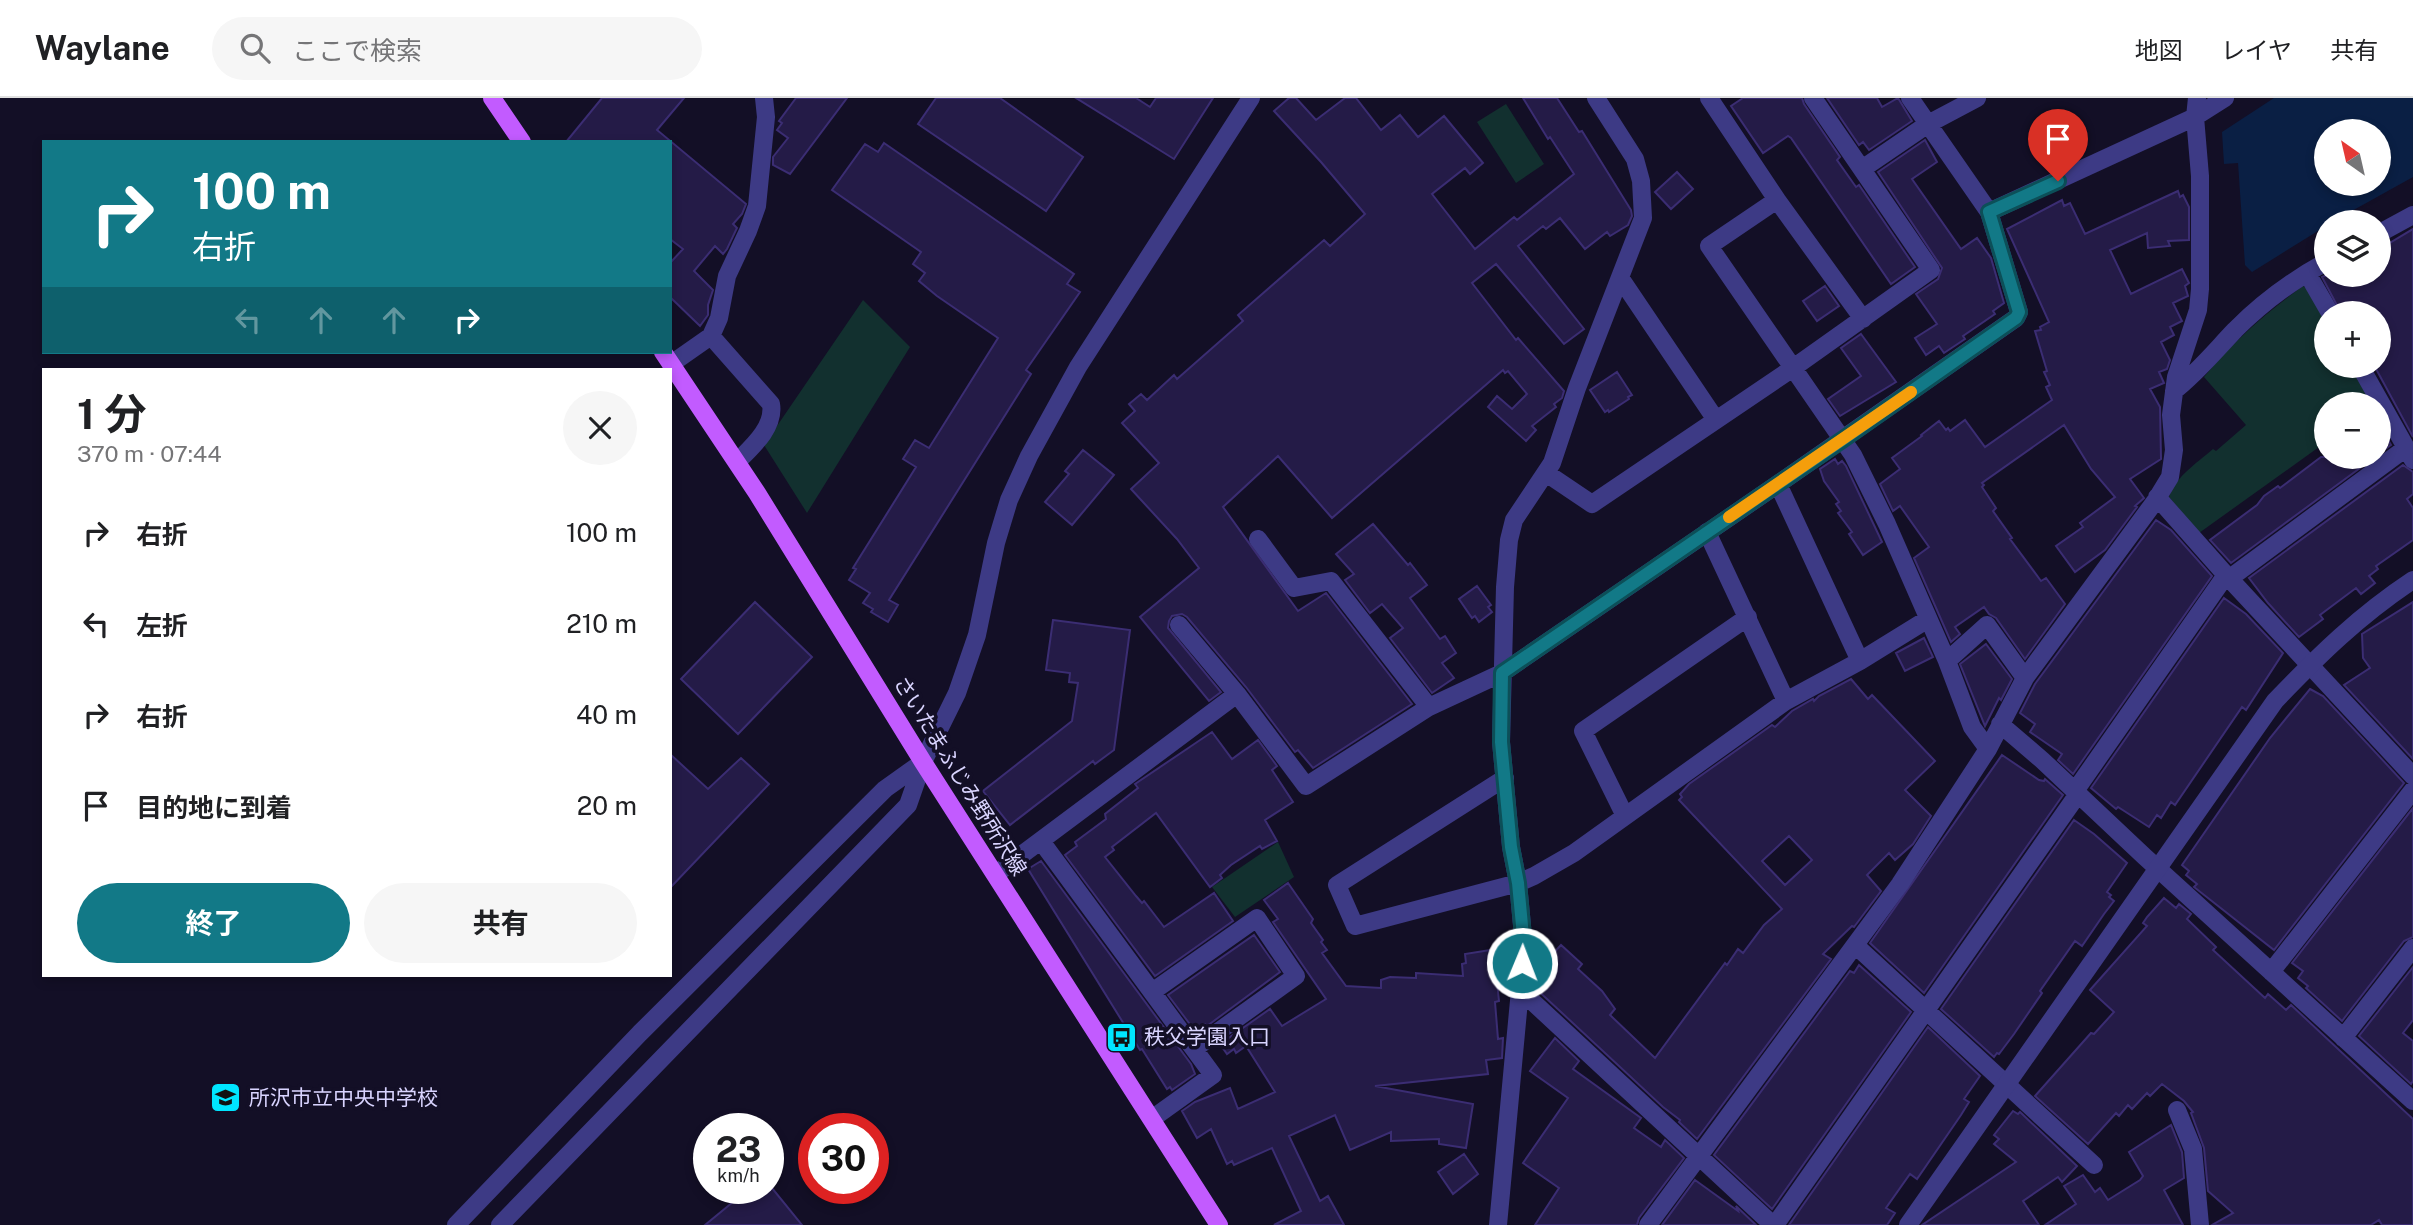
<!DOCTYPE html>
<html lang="ja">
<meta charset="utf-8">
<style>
body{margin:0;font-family:"Public Sans","Noto Sans JP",sans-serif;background:#f6f6f6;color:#202124;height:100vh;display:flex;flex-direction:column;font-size:26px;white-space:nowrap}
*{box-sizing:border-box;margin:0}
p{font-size:23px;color:#757577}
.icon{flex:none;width:38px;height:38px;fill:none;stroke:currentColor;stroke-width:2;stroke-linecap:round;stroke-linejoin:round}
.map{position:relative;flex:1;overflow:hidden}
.panel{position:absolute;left:42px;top:270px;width:630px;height:609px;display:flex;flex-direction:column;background:#fff;border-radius:0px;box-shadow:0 4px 10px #0003}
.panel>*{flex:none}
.top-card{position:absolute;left:42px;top:42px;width:630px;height:214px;border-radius:0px;box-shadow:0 4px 10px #0003;background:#127987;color:#fff;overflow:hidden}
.needle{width:46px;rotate:326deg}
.buttons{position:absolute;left:2314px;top:21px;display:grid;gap:14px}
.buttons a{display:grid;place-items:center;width:77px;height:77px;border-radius:50%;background:#fff;box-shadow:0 4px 10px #0003;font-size:35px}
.speed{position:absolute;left:693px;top:1015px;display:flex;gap:14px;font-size:35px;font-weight:700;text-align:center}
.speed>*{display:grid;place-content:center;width:91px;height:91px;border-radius:50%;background:#fff;box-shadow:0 4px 10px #0003;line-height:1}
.speed small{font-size:18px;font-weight:400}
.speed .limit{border:10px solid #d22;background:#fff;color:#111}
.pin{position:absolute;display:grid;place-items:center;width:60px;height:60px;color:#fff;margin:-72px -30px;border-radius:50% 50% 50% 0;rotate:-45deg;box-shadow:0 0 7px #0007}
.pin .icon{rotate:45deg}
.me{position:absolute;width:77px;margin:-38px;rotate:1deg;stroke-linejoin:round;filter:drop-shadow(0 0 5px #0008)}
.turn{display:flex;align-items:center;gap:24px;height:147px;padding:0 35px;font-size:32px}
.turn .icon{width:91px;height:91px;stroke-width:2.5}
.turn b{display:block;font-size:49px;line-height:60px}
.lanes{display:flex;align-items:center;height:66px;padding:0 35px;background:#0003;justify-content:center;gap:35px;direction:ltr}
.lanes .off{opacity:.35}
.round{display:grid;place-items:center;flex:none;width:74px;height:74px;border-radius:37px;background:#f6f6f6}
.overview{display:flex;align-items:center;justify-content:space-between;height:119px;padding:0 35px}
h1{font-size:42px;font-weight:700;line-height:52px}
.cta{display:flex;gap:14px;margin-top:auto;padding:14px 35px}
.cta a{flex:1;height:80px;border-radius:42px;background:#127987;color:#fff;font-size:28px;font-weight:700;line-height:80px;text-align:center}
.cta a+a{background:#f6f6f6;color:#202124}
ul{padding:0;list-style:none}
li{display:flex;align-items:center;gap:21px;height:91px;padding:0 35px}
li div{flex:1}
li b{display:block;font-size:26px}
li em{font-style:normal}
header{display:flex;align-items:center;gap:42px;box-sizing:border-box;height:98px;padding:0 35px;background:#fff;border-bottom:2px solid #e0e0e0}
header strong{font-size:33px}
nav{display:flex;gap:38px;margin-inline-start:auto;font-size:24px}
.search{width:490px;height:63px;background:#f6f6f6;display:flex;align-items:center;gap:18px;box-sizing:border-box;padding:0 24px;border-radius:38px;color:#757577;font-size:26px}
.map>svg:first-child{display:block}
.green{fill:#12302f}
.water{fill:#0a1f44;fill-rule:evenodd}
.building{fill:#241b47;stroke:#3b2d73;stroke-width:2;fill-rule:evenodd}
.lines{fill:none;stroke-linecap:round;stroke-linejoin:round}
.minor{stroke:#3d3a85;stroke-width:18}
.tertiary{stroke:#3d3a85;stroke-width:18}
.primary{stroke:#c25bff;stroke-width:18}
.route-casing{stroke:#0c4f58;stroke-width:18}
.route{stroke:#127987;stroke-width:12}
.slow{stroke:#f59e0b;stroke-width:12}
.labels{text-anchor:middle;stroke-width:7;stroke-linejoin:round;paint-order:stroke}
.street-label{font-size:21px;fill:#d9d4ff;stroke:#130f26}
.poi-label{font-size:21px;fill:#d9d4ff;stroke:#130f26;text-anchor:start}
</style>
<header>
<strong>Waylane</strong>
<div class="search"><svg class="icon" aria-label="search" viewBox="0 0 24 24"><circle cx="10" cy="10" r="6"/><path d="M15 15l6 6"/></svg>ここで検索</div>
<nav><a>地図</a><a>レイヤ</a><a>共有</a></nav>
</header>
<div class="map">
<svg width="2413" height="1127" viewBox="0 0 2413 1127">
<rect width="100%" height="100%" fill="#130f26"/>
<!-- green -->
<path class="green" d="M1506 6 1544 66 1516 85 1477 24Z
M2303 188 2308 191 2326 222V268H2352L2374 306H2326V344L2199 435 2169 399C2177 377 2196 366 2213 351L2216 353 2246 327 2204 279C2233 243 2266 215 2303 188Z
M863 202 910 249 807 415 764 347Z
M1278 744 1294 779 1235 819 1212 789Z"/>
<!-- water -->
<path class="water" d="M2274 0H2413V79L2332 124H2326V128L2252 174 2245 167 2238 65 2224 66 2222 34ZM2326 33H2378V86H2326Z"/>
<!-- building -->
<path class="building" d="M602 0H684L657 32 746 106 742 116 733 126 737 130 727 151 723 156 715 148 694 173 713 192 708 207V217L700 228 670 199V165L683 151 670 141V44H566Z
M796 0H847L790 76 773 67V59L788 40 777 32 782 25 779 23Z
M936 0H1000L1083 59 1046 113 918 26Z
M1076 0H1136L1150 9 1156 0H1213L1174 61Z
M1289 0H1296L1316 22 1345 0H1356L1381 32 1400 17 1418 39 1444 18 1483 65 1470 76 1465 70 1432 96 1475 151 1514 119 1517 122 1574 76 1550 39 1548 41 1523 0H1557L1579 34 1582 33 1631 112 1632 118 1628 127 1610 138 1607 134 1585 151 1560 120 1546 131 1543 128 1518 148 1584 231 1564 246 1496 166 1472 185 1516 242 1518 240 1564 293 1562 300 1554 306 1556 309 1532 328 1536 332 1526 343 1488 309 1497 298 1512 311 1527 296 1508 273 1505 275 1503 272 1332 420 1278 358 1223 409 1298 513 1326 495 1412 606 1313 670 1298 652 1295 654 1246 589 1187 519 1182 516 1172 518 1169 523 1168 530 1221 594 1209 603 1140 519 1199 470 1177 441 1131 391 1159 365 1122 325 1135 313 1129 306 1141 296 1147 302 1174 277 1177 281 1243 223 1238 217 1324 142 1330 148 1365 116 1321 64 1274 13Z
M1743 0H1802L1804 6 1840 59 1837 62 1856 89 1859 87 1915 169 1891 186 1791 40 1788 38 1763 55 1731 8Z
M1827 0H1877L1882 9 1898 0 1912 23 1869 52 1863 44 1859 47Z
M1925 42 1937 64 1912 81 1961 151 1977 140 1991 160 2004 205 1993 213 1995 216 1963 238 1965 241 1944 255 1939 248 1926 257 1915 240 1937 226 1916 196 1938 181 1942 170 1878 74Z
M884 45 1074 176 1067 186 1080 194 1026 272 1031 276 889 502 898 507 888 524 871 514 873 511 863 505 870 495 849 482 856 471 853 470 916 369 903 361 915 342 929 350 998 240 937 198 919 183 925 175 913 166 921 154 832 92 865 46 878 54Z
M1677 74 1693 91 1671 111 1655 94Z
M2178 93 2180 99 2183 97 2189 109V142L2168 143 2170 148 2148 150 2147 135 2110 152 2131 196 2182 171 2189 185 2185 188 2188 198 2173 205 2182 223 2170 229 2174 237 2161 244 2170 262 2167 271 2159 274 2164 285 2150 291 2160 309 2161 361 2130 381 2144 400 2135 408 2137 409 2105 452 2075 474 2056 448 2083 429 2080 425 2115 399 2091 371 2064 327 1982 385 1984 387 1982 389 1996 410 1993 413 2012 440 2010 441 2041 483 2046 480 2065 506 2025 561 1996 520 1989 516 1984 509 1955 529 1960 536 1951 544 1914 460 1929 449 1900 408 1893 413 1880 386 1900 371 1892 360 1922 338 1921 337 1939 323 1946 332 1948 330 1950 333 1965 322 1985 349 2052 302 2046 289 2050 287 2044 274 2047 273 2035 233 2041 232 2040 229 2049 224 2007 131 2062 102 2064 108 2070 105 2085 136Z
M2413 131V339L2375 269 2378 268V215H2341L2322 179 2327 177H2378V152Z
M1825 188 1839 208 1817 223 1803 203Z
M1861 236 1896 284 1840 318 1828 301 1861 278 1841 250Z
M1617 274 1632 297 1628 299 1629 301 1609 314 1608 312 1605 314 1590 292Z
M2378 324 2391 347 2378 356Z
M1083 352 1114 377 1072 427 1045 404 1069 376 1065 373Z
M2321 359H2375L2231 465 2210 442 2257 407 2264 398 2278 388 2280 390Z
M1835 361 1838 366 1842 363 1846 368 1882 444 1863 457 1849 436 1852 434 1838 415 1841 413 1836 406 1839 404 1824 383 1820 371Z
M2403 367 2413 374V396L2407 401 2413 410V442L2376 468 2378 471 2369 478 2375 485 2361 496 2356 490 2320 517 2323 521 2299 539 2268 505 2249 480Z
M2156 422 2171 432 2212 478 2073 676 2058 662 2062 656 2030 634 2035 626 2020 615 2035 586Z
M1373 426 1408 467 1410 465 1427 487 1410 500 1440 541 1445 538 1456 555 1442 565 1454 580 1432 595 1390 540 1403 530 1382 506 1370 515 1345 482 1354 476 1336 456Z
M1477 488 1491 507 1488 509 1492 514 1479 524 1475 518 1472 520 1459 501Z
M2224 500 2246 516 2283 555 2246 612 2242 609 2175 707 2171 704 2161 720 2157 717 2149 729 2118 709 2116 711 2091 690Z
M755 504 812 559 738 636 681 581Z
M2413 504V661L2344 587 2370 570 2363 560 2362 536Z
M1053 522 1130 532 1114 652 1095 666 1093 663 1010 727 983 693 1072 623 1078 585 1069 584 1070 575 1046 572Z
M1924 540 1933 559 1905 573 1896 555Z
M1986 546 2012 581 2001 602 1999 600 1985 628 1960 566Z
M1851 581 1868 601 1872 597 1935 663 1905 692 1931 718 1913 746 1895 762 1889 755 1867 777 1881 793 1854 829 1852 828 1823 856 1831 861 1697 1041 1679 1024 1680 1022 1663 1009 1532 887V878L1561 847 1582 866 1578 871 1602 893 1615 911 1610 917 1655 960 1725 865 1727 867 1738 851 1743 855 1764 827 1782 811 1679 702 1682 699 1680 696 1689 686 1772 627 1775 629 1792 613 1813 601 1814 603 1819 598ZM1789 738 1812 762 1785 787 1762 763Z
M2310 591 2323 598 2404 685 2274 852 2194 789 2197 786 2186 777 2189 773 2182 767 2270 640Z
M1212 634 1232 661 1258 642 1277 668 1272 672 1293 704 1265 722 1277 743 1262 751 1260 748 1231 767 1220 777 1222 780 1210 789 1156 715 1112 749 1114 752 1105 759 1136 798 1142 805 1144 803 1164 829 1214 795 1233 823 1155 878 1065 757 1077 748 1075 744 1106 721 1105 716 1138 690 1135 686Z
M670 656 708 691 741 660 769 686 670 790Z
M2002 657 2039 682 2044 683 2045 681 2063 697 1924 895 1870 845Z
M2413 710V839L2404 843 2342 923 2306 890 2308 888 2298 880 2303 873 2292 865Z
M2074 722 2094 736 2127 765 2107 794 2111 797 2109 799 2114 803 2104 816 2082 848 2075 843 2040 893 2042 895 2014 936 1999 956 1997 955 1994 959 1941 911Z
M1041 763 1191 966 1195 976 1172 992 1170 989 1167 991 1142 951 1140 952 1028 771Z
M1288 785 1313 821 1311 825 1323 842 1321 844 1327 852 1322 855 1346 888 1381 890V882L1390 879 1416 880V875L1463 878 1462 866 1466 865 1465 856 1503 850 1507 883 1497 884 1499 903 1495 904 1498 941 1503 940 1502 960 1486 962 1488 976 1375 988 1473 1006 1466 1050 1439 1046V1041L1391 1043V1034L1350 1052 1335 1017 1289 1038 1320 1103 1328 1098 1344 1127H1274L1301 1113 1272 1050 1234 1067 1232 1063 1227 1066 1211 1031 1197 1040 1182 1013 1195 1004 1230 990 1238 1011 1275 994 1246 948 1236 955 1234 951 1227 956 1220 946 1270 911 1282 928 1326 901 1273 824 1278 821 1264 802Z
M2164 800 2176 810 2179 806 2191 816 2187 821 2216 849 2213 852 2265 900 2268 896 2286 912 2291 907 2413 1021V1127H2382L2379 1122 2371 1127H2212L2233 1115 2208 1093 2204 1050 2191 1015 2193 1014 2184 1003 2162 986 2150 998 2147 995 2132 1011 2128 1007 2119 1018 2116 1015 2088 1046 2035 998 2091 935 2094 936 2114 914 2090 892 2147 828 2143 825 2147 819Z
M1254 837 1280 874 1207 928 1205 926 1195 933 1168 897Z
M1859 867 1911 914 1772 1111 1714 1057 1850 873 1854 875Z
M2413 869V922L2403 935 2413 943V983L2411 986 2359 938Z
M1928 929 1980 978 1964 1001 1969 1004 1961 1017 1917 1081 1910 1076 1886 1110 1895 1115 1887 1127H1789Z
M1555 940 1579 963 1573 971 1641 1020 1634 1030 1661 1049 1665 1042 1684 1060 1639 1120 1637 1127H1535L1559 1090 1523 1065 1568 1000 1530 973Z
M2013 1013 2018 1016 2020 1014 2077 1068 2062 1084 2058 1079 2023 1103 2039 1127H1922L2016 1064 1994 1046 1999 1041 1994 1037Z
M2171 1027 2182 1054 2184 1080 2164 1092 2183 1127H2045L2076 1106 2064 1088 2083 1077 2095 1094 2100 1090 2108 1102 2140 1082 2143 1078 2129 1054Z
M1464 1056 1478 1076 1453 1096 1438 1074Z
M1695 1082 1738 1113 1736 1108 1756 1127H1662Z
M750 1090H772L802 1127H705Z"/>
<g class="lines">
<!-- minor -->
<path class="minor" d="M1709 0 1777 102
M1910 0 1928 26 1977 0
M1862 71 1928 26 1989 114 2195 19 2225 0
M2378 136 2413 117
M2307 175 2330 215
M1621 181 1716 322
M1863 221 1777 102 1709 148 1853 357 1887 426 1947 563 1972 629 1988 651
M711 238 771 306C775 329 752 349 737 364
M671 266 711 238 719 220 727 178 748 133 757 108 766 19 764 0
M2360 268 2413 362
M2174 293C2197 275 2215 253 2235 232 2262 205 2293 182 2326 164
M1546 375 1592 406 1793 270 1931 172 1813 0
M1778 386 2016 220 2019 214 1989 114
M2157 399 2226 477 2413 678
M1707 434 1786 603
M1258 441 1294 490 1331 483 1429 609
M2230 480 2406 350
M1179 527 1237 596 1306 688 1429 609 1502 575 1778 386 1860 563
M1947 563 1987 527 2025 580
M2000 626 2042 662 2145 759 2413 1003
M1505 680 1337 787 1355 828 1518 785 1534 778 1574 755 1786 603 1860 563 1928 521
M2075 693 2226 477
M1625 718 1583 633 1748 519
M1041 743 1213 977 1153 1020
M996 776 1237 596
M1855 847 2094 1067
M2271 874 2413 692
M1520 892 1773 1127
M1152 894 1257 820 1296 878 1194 951
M2343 940 2413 850
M2177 1012 2193 1051 2200 1127
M1498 1127 1520 892 1523 838 1518 785 1511 749 1501 644 1505 489 1509 442 1514 422 1552 365 1577 290 1643 120 1641 83 1635 61 1596 0
M1648 1127 1900 786 1988 651 2025 580 2156 402 2170 379 2174 352 2171 317 2176 279 2198 212 2200 191V78L2195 19 2197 0
M1775 1127 2078 696"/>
<!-- tertiary -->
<path class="tertiary" d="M456 1127 640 935 885 691 923 664
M500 1127 908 707 923 664 957 595 977 537 996 445 1009 402 1029 358 1078 269 1251 0
M1908 1127 2275 603C2319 557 2360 517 2413 482"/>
<!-- primary -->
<path class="primary" d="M492 0 522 44
M663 254 757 395 923 664 1219 1127"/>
</g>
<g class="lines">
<defs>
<path id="route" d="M1522 865 1523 838 1518 785 1511 749 1501 644 1502 575 1842 342 2016 220 2019 214 1989 114 2058 83"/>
</defs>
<!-- route casing -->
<use href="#route" class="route-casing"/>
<!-- route -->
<use href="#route" class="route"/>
<!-- slow -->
<path class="slow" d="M1729 419 1911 294"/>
</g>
<!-- icons -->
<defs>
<symbol id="bus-square" viewBox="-11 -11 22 22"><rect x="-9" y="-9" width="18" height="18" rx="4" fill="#00e5ff" stroke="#130f26"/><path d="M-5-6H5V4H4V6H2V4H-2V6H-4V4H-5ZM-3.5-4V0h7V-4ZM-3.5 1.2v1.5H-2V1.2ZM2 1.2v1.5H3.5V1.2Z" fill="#111"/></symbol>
<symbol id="school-square" viewBox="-11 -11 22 22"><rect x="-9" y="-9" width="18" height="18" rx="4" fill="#00e5ff" stroke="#130f26"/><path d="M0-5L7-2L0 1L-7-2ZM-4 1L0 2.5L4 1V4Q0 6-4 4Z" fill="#111"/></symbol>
</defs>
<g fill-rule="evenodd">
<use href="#bus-square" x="1104" y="922" width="35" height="35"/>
<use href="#school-square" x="208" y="982" width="35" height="35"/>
</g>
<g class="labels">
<!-- street labels -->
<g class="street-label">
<text transform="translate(960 678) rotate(58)" y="7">さいたまふじみ野所沢線</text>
</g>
<!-- poi labels -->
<g class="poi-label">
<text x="1144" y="946">秩父学園入口</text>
<text x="249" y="1007">所沢市立中央中学校</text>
</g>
</g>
</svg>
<div class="buttons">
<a><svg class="needle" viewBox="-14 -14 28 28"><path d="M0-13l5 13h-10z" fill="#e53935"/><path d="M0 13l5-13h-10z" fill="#757577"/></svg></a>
<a><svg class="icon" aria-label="layers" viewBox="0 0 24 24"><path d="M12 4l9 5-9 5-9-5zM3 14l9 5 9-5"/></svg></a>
<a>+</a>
<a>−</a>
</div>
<div class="speed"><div>23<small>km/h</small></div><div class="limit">30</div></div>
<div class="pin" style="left:2058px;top:83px;background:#d93025"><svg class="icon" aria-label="arrive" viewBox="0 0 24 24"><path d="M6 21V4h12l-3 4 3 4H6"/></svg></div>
<svg class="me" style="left:1522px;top:865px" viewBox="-20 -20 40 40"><circle r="17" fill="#127987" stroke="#fff" stroke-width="3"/><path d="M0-11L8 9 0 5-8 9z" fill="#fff"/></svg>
<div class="top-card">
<div class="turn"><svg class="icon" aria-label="right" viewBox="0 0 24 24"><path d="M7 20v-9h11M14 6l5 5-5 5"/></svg><div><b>100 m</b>右折</div></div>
<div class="lanes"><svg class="icon off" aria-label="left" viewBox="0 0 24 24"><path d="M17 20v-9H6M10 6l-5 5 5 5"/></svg><svg class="icon off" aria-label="ahead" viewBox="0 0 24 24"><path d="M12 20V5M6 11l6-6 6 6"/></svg><svg class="icon off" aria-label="ahead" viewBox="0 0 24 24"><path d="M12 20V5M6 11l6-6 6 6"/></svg><svg class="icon" aria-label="right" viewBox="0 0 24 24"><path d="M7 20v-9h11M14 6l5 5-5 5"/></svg></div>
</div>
<section class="panel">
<div class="overview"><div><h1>1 分</h1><p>370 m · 07:44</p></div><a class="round"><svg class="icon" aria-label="close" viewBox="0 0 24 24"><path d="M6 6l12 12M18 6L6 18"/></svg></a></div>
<ul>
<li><svg class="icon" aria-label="right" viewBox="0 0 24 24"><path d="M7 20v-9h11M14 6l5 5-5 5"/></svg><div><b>右折</b></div><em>100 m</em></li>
<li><svg class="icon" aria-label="left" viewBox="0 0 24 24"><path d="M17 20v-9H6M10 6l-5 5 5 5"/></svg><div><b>左折</b></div><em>210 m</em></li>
<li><svg class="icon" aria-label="right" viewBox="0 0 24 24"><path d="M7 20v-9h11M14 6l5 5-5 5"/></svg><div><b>右折</b></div><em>40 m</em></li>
<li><svg class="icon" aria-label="arrive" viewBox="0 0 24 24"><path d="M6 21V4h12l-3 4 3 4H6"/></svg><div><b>目的地に到着</b></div><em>20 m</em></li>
</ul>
<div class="cta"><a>終了</a><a>共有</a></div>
</section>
</div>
